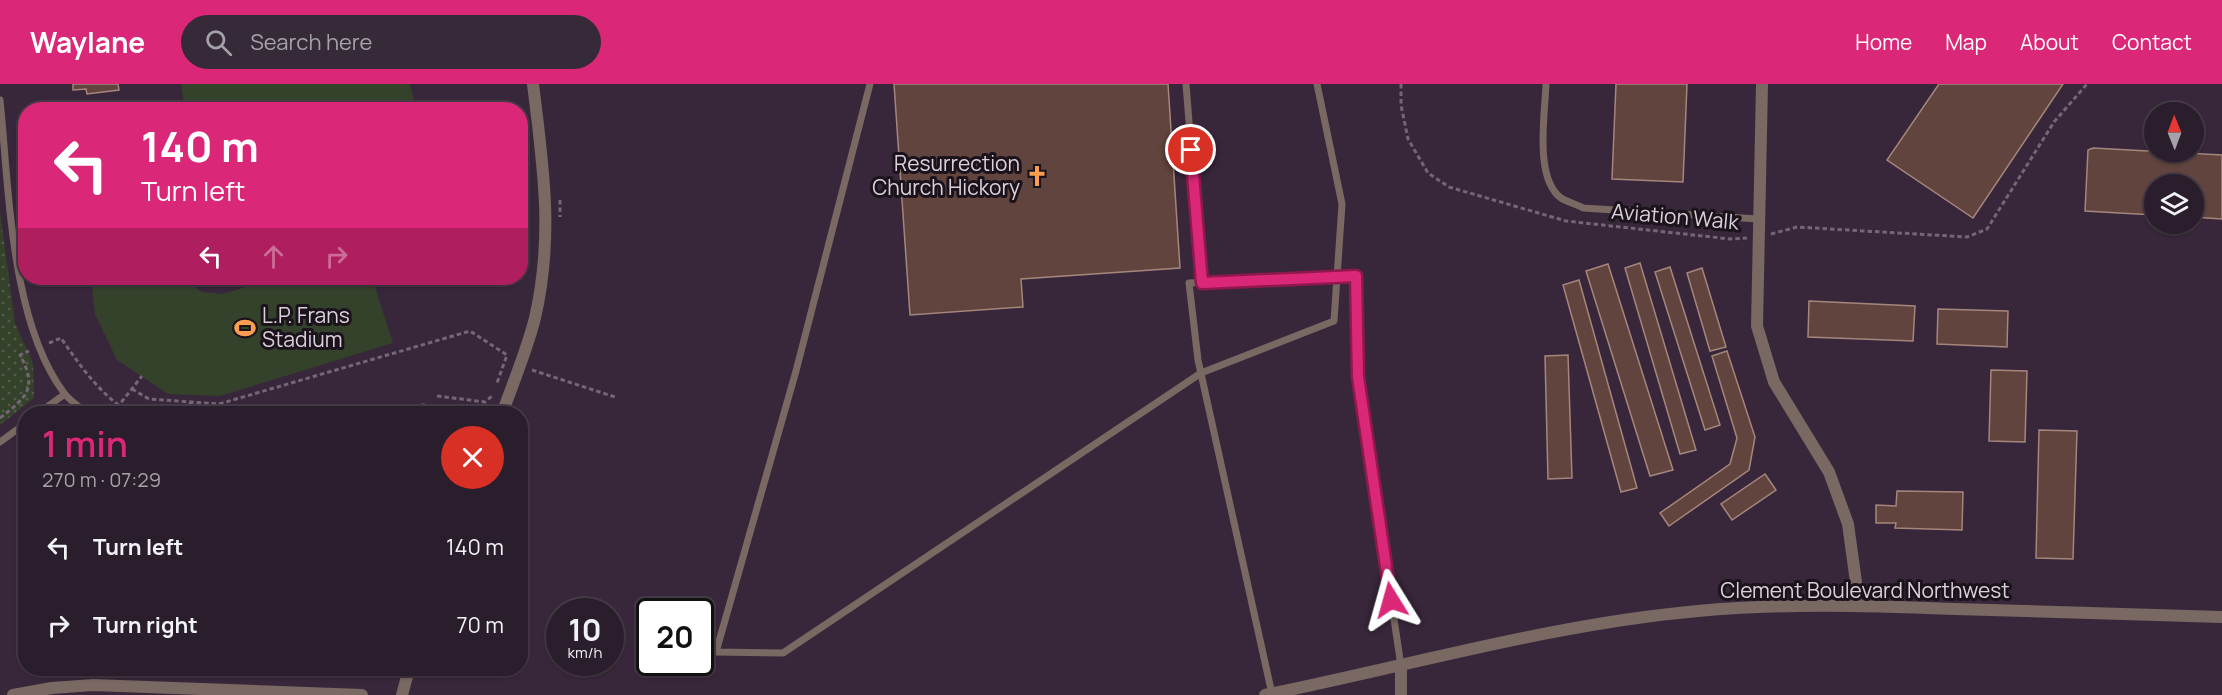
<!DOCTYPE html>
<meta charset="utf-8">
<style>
body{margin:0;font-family:Manrope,sans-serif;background:#362a38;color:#f1f3f6;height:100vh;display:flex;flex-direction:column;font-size:22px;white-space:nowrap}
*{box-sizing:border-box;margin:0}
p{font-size:20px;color:#a5a2a9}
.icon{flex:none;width:33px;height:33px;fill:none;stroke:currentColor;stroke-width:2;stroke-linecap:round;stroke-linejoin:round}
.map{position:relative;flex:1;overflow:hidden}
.sheet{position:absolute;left:18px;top:322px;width:510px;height:270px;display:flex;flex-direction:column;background:#2a1d2c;border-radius:24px;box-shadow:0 2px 4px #0004,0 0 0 2px #463b48}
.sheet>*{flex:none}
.guide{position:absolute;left:18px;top:18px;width:510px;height:183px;border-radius:24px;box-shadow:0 2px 4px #0004,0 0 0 2px #463b48;background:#db2777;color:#fff;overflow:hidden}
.needle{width:39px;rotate:359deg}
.fabs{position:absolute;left:2144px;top:18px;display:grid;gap:12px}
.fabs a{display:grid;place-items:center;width:60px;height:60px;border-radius:50%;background:#2a1d2c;box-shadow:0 2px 4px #0004,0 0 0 2px #463b48;font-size:30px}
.speed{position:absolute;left:546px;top:514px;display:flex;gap:12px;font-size:30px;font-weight:700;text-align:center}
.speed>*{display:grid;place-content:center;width:78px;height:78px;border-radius:50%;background:#2a1d2c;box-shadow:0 2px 4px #0004,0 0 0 2px #463b48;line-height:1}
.speed small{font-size:15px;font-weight:400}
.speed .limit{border:3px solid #111;border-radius:9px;background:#fff;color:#111}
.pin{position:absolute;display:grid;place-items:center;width:51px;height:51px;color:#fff;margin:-26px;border:3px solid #fff;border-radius:50%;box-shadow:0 2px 6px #0007}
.me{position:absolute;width:66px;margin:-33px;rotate:352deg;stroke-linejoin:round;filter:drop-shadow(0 0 4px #0008)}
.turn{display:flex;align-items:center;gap:21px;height:126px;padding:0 24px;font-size:27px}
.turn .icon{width:78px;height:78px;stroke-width:2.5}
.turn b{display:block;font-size:42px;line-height:51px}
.lanes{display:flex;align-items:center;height:57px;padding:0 24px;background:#0003;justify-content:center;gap:30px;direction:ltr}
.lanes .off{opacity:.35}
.round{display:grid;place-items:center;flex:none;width:63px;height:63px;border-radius:32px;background:#362a38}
.summary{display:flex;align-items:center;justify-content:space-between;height:102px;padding:0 24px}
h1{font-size:36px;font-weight:600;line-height:45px;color:#db2777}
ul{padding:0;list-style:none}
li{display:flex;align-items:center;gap:18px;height:78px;padding:0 24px}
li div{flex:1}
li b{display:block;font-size:22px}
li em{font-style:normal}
header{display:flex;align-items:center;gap:36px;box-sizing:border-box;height:84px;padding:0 30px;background:#db2777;color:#fff}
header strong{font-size:28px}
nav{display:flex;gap:33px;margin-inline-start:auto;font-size:21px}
.search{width:420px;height:54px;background:#362a38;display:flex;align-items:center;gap:15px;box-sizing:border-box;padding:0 21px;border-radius:33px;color:#a5a2a9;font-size:22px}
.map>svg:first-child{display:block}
.grass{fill:url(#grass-dots)}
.garden{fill:#35422b}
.building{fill:#60443d;stroke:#a5867d;stroke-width:1.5}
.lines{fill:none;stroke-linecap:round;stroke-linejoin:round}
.path{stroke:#756676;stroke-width:3;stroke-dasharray:4.5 3;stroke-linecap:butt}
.service{stroke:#7a6863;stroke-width:7}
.minor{stroke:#7a6863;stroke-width:12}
.tertiary{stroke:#7a6863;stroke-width:12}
.route-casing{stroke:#8e194d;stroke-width:15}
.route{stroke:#db2777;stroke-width:10}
.labels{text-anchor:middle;stroke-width:6;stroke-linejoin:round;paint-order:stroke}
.poi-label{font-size:21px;fill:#dbd0db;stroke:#1b131c;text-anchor:end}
.street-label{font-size:21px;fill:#dbd0db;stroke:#1b131c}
</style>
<header>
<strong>Waylane</strong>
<div class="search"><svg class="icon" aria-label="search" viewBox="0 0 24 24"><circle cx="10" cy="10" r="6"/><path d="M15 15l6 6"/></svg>Search here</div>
<nav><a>Home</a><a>Map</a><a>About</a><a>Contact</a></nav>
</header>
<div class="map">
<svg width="2222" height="611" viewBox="0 0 2222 611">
<defs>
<pattern id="grass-dots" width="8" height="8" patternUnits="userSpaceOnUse" patternTransform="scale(1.5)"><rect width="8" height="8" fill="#35422b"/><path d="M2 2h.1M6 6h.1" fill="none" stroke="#525c49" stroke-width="1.8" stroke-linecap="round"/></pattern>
</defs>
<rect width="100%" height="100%" fill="#38273a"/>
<!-- grass -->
<path class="grass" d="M0 128 15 239 33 279 34 314 0 341Z"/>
<!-- garden -->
<path class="garden" d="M181 0H410L416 25H185Z
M91 194H188L190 200 202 208 223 210 275 194H372L393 259 220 312 168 310 117 276 95 230Z"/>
<!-- building -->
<path class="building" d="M73 0H118L119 6 87 10 86 5 73 6Z
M894 0H1168L1180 184 1021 195 1023 223 910 231Z
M1616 0H1687L1683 98 1612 95Z
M1939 0H2063L1973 134 1887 76Z
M2093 64 2222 71V135L2193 133V100H2154V131L2085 127 2088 66Z
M1640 179 1696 366 1680 370 1625 184Z
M1608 180 1673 386 1650 392 1586 187Z
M1670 183 1720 341 1705 346 1655 188Z
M1702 184 1726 263 1710 267 1687 189Z
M1579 196 1637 404 1621 408 1563 201Z
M1809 217 1915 222 1913 257 1808 253Z
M1938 225 2008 227 2007 263 1937 260Z
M1727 267 1755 353 1749 386 1669 442 1660 429 1730 380 1737 354 1712 272Z
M1568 271 1572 394 1548 395 1545 272Z
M1991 286 2027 287 2025 358 1989 357Z
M2039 346 2077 347 2073 475 2036 474Z
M1765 390 1776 406 1732 436 1721 420Z
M1897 407 1963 408 1962 446 1895 444 1896 439H1876V421L1896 422Z"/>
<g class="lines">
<!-- path -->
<path class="path" d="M1401 0V21L1408 55 1428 89 1449 103 1566 137 1730 155 1747 154
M560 116V133
M1771 150 1797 143 1967 153 1987 145 2054 38 2087 0
M49 259 61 254C81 283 101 312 132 330
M532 286 615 313
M132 305 149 315 219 320 470 247 507 271 497 299
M437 312 485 318 493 311
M112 330 142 292
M190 330V319
M364 330 382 325
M0 334C27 313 38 304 20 271L29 267"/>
<!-- service -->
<path class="service" d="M870 0 796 287 716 568 783 569 1201 289 1334 237 1342 120 1317 0
M1186 0 1202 199
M1546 0C1545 30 1534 94 1561 114 1567 118 1576 120 1583 124L1758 135
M0 16C9 102 10 237 64 309 70 317 80 323 88 330
M37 330 65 310
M391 330 423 323 467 330
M0 358 26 339
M1272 610 1198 276 1189 199 1356 192 1358 293 1401 582"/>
<!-- minor -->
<path class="minor" d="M1762 0 1757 242 1774 298 1829 388 1848 440 1856 498V522
M502 330C513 299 527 266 535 234 554 151 543 82 533 0
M1401 582V611
M402 611 409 585"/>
<!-- tertiary -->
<path class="tertiary" d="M13 611 52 604 93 601 362 611
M1265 611C1409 582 1552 540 1698 527 1784 519 1869 522 1955 525 2044 527 2133 530 2222 533"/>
</g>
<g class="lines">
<defs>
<path id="route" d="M1191 66 1202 199 1356 192 1358 293 1391 516"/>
</defs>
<!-- route casing -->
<use href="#route" class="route-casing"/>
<!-- route -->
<use href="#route" class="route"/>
</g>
<!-- icons -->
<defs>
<symbol id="church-bare" viewBox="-9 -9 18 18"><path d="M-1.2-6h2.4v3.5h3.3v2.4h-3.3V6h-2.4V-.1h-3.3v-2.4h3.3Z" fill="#fc9d52" stroke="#1b131c" stroke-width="2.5" paint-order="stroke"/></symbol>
<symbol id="stadium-bare" viewBox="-9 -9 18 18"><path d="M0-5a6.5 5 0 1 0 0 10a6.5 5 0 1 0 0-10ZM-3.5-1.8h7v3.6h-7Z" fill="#fc9d52" stroke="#1b131c" stroke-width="2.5" paint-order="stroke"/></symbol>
</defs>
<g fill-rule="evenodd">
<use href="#church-bare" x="1022" y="77" width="30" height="30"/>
<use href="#stadium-bare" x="230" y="229" width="30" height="30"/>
</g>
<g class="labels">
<!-- poi labels -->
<g class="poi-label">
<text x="1020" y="87">Resurrection<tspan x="1020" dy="24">Church Hickory</tspan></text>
<text x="262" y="239" text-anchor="start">L.P. Frans<tspan x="262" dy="24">Stadium</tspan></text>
</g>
<!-- street labels -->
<g class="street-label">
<text transform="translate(1675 133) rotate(5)" y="7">Aviation Walk</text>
<text x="1865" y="514">Clement Boulevard Northwest</text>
</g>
</g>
</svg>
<div class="fabs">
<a><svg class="needle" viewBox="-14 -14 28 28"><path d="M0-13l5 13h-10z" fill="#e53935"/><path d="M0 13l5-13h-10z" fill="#a5a2a9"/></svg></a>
<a><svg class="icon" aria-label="layers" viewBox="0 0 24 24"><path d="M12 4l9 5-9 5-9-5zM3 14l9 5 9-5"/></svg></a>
</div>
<div class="speed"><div>10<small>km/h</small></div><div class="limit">20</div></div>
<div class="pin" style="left:1191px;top:66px;background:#d93025"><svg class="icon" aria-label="arrive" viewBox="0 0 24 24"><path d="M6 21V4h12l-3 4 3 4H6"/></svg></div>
<svg class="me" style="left:1391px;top:516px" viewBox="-20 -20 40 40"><path d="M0-17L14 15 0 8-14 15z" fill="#db2777" stroke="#fff" stroke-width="4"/></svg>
<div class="guide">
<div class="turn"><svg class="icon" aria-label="left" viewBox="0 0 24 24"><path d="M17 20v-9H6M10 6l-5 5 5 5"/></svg><div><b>140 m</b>Turn left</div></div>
<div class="lanes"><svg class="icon" aria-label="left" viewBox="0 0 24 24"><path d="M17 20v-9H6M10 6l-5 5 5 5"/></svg><svg class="icon off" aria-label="ahead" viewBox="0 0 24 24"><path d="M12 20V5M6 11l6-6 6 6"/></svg><svg class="icon off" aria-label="right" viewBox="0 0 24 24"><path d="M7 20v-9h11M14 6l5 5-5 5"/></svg></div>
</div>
<section class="sheet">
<div class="summary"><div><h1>1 min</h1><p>270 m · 07:29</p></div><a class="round" style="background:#d93025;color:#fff"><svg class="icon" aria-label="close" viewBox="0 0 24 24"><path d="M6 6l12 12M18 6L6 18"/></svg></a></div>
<ul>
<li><svg class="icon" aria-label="left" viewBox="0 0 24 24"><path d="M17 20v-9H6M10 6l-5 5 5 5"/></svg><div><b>Turn left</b></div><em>140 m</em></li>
<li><svg class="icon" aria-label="right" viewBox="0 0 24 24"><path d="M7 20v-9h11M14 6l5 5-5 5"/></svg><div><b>Turn right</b></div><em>70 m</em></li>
</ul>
</section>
</div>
